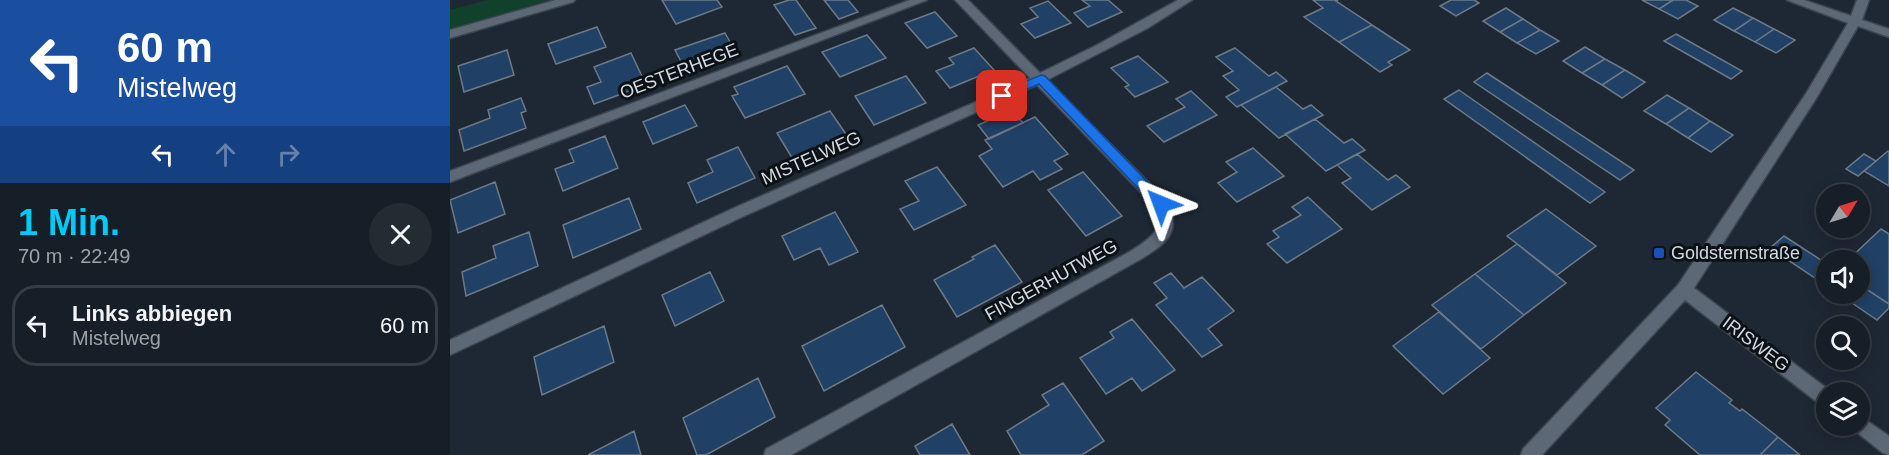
<!DOCTYPE html>
<html lang="de">
<meta charset="utf-8">
<style>
body{margin:0;font-family:Arial,sans-serif;background:#232b33;color:#f1f3f6;height:100vh;display:flex;flex-direction:column;font-size:22px;white-space:nowrap}
*{box-sizing:border-box;margin:0}
p{font-size:20px;color:#9ea2a7}
.icon{flex:none;width:33px;height:33px;fill:none;stroke:currentColor;stroke-width:2;stroke-linecap:round;stroke-linejoin:round}
.map{position:relative;flex:1;overflow:hidden}
.panel{display:flex;flex-direction:column;background:#161e27;width:450px}
.panel>*{flex:none}
.top-card{background:#1a4fa0;color:#fff;overflow:hidden}
.needle{width:39px;rotate:52deg}
.controls{position:absolute;left:1366px;top:184px;display:grid;gap:12px}
.controls a{display:grid;place-items:center;width:54px;height:54px;border-radius:50%;background:#161e27;box-shadow:0 3px 15px #0003,0 0 0 2px #353c44;font-size:30px}
.pin{position:absolute;display:grid;place-items:center;width:51px;height:51px;color:#fff;margin:-26px;border-radius:12px;box-shadow:0 3px 9px #0006}
.me{position:absolute;width:66px;margin:-33px;rotate:316deg;stroke-linejoin:round;filter:drop-shadow(0 0 4px #0008)}
.turn{display:flex;align-items:center;gap:21px;height:126px;padding:0 18px;font-size:27px}
.turn .icon{width:78px;height:78px;stroke-width:2.5}
.turn b{display:block;font-size:42px;line-height:51px}
.lanes{display:flex;align-items:center;height:57px;padding:0 18px;background:#0003;justify-content:center;gap:30px;direction:ltr}
.lanes .off{opacity:.35}
.round{display:grid;place-items:center;flex:none;width:63px;height:63px;border-radius:32px;background:#232b33}
.head{display:flex;align-items:center;justify-content:space-between;height:102px;padding:0 18px}
h1{font-size:36px;font-weight:700;line-height:45px;color:#00cbf8}
ul{padding:0;list-style:none}
li{display:flex;align-items:center;gap:18px;height:81px;margin:0 12px 9px;padding:0 6px;border:3px solid #353c44;border-radius:24px}
li div{flex:1}
li b{display:block;font-size:22px}
li em{font-style:normal}
main{display:flex;flex:1;min-height:0}
.map>svg:first-child{display:block}
.green{fill:#11412d}
.building{fill:#214066;stroke:#6d7987;stroke-width:1.5}
.lines{fill:none;stroke-linecap:round;stroke-linejoin:round}
.minor-casing{stroke:#3d454f;stroke-width:3}
.minor{fill:#5d6876;fill-rule:evenodd}
.route{fill:#1a73e8;stroke:#114b97;stroke-width:1.5}
.transit-dot{fill:#1a4fb4;stroke:#0c1116;stroke-width:2}
.labels{text-anchor:middle;stroke-width:6;stroke-linejoin:round;paint-order:stroke}
.street-label{font-size:18px;fill:#d4dae2;stroke:#0c1116}
.poi-label{font-size:18px;fill:#d4dae2;stroke:#0c1116;text-anchor:start}
</style>
<main>
<section class="panel">
<div class="top-card">
<div class="turn"><svg class="icon" aria-label="left" viewBox="0 0 24 24"><path d="M17 20v-9H6M10 6l-5 5 5 5"/></svg><div><b>60 m</b>Mistelweg</div></div>
<div class="lanes"><svg class="icon" aria-label="left" viewBox="0 0 24 24"><path d="M17 20v-9H6M10 6l-5 5 5 5"/></svg><svg class="icon off" aria-label="ahead" viewBox="0 0 24 24"><path d="M12 20V5M6 11l6-6 6 6"/></svg><svg class="icon off" aria-label="right" viewBox="0 0 24 24"><path d="M7 20v-9h11M14 6l5 5-5 5"/></svg></div>
</div>
<div class="head"><div><h1>1 Min.</h1><p>70 m · 22:49</p></div><a class="round"><svg class="icon" aria-label="close" viewBox="0 0 24 24"><path d="M6 6l12 12M18 6L6 18"/></svg></a></div>
<ul>
<li><svg class="icon" aria-label="left" viewBox="0 0 24 24"><path d="M17 20v-9H6M10 6l-5 5 5 5"/></svg><div><b>Links abbiegen</b><p>Mistelweg</p></div><em>60 m</em></li>
</ul>
</section>
<div class="map">
<svg width="1439" height="455" viewBox="0 0 1439 455">
<rect width="100%" height="100%" fill="#1e2834"/>
<!-- green -->
<path class="green" d="M38 0H99L0 30V10Z"/>
<!-- building -->
<path class="building" d="M212 0H267L272 7 226 24Z
M339 0H346L366 28 345 35 324 5Z
M374 0H398L408 12 389 19Z
M632 0H658L672 12 638 27 624 13 640 6Z
M863 0H888L886 1 922 25 889 42 854 17 873 8Z
M1001 0H1024L1029 3 1006 16 990 6Z
M1192 0H1223L1209 9Z
M1223 0H1236L1248 6 1228 19 1209 9Z
M598 1 621 23 585 38 571 24 588 17 580 8Z
M1056 8 1073 19 1050 32 1033 21Z
M1283 8 1303 18 1284 31 1264 20Z
M485 12 507 36 477 48 455 23Z
M1303 18 1324 29 1305 42 1284 31Z
M1073 19 1090 30 1067 43 1050 32Z
M922 25 960 50 938 62 942 65 930 72 889 42Z
M147 27 156 47 106 64 98 44Z
M1324 29 1345 40 1326 53 1305 42Z
M1090 30 1109 41 1086 54 1067 43Z
M275 33 285 51 235 69 225 50Z
M1226 34 1292 71 1281 79 1214 41Z
M417 35 436 58 390 77 372 52Z
M1135 47 1155 59 1132 73 1113 61Z
M524 48 544 70 500 88 486 71 504 64 499 58Z
M785 48 819 76 826 72 837 81 787 107 776 97 789 90 773 76 783 71 766 57Z
M57 50 64 75 14 92 8 66Z
M181 53 196 85 144 104 137 87 151 82 144 67Z
M688 56 718 82 685 97 675 87 679 85 661 68Z
M1155 59 1175 70 1152 85 1132 73Z
M337 66 355 94 295 118 282 96 288 94 284 87Z
M1175 70 1195 82 1172 98 1152 85Z
M1037 73 1184 170 1170 180 1024 82Z
M456 76 476 103 424 125 405 96Z
M826 87 853 109 861 105 873 115 829 138 791 105Z
M1009 90 1155 192 1140 203 994 99Z
M741 91 767 115 714 142 697 126 735 107 726 99Z
M1217 95 1239 108 1216 124 1194 111Z
M71 98 76 111 71 113 76 128 14 151 9 130 40 118 38 110Z
M235 105 247 126 203 144 193 122Z
M1239 108 1260 121 1238 138 1216 124Z
M562 110 573 123 539 139 528 125Z
M380 111 398 137 344 161 327 133Z
M585 117 618 154 604 161 612 169 590 180 583 171 553 187 529 156 542 149 535 140Z
M865 119 894 143 902 139 915 150 876 171 835 134Z
M1260 121 1283 135 1261 152 1238 138Z
M155 136 168 168 113 191 105 169 124 162 119 150Z
M288 147 305 178 247 203 238 183 263 172 257 160Z
M803 148 834 176 787 202 768 183 787 172 776 162Z
M1438 151 1439 152V186L1414 171Z
M907 154 938 180 946 175 960 187 922 210 892 183 901 178 887 165Z
M1414 154 1426 161 1408 176 1396 169Z
M487 167 516 205 464 230 450 209 469 201 455 181Z
M633 172 672 216 636 236 598 190Z
M45 182 55 214 8 233 0 200Z
M858 197 892 229 837 263 817 244 829 237 823 231 851 215 842 207Z
M179 198 191 229 123 258 113 225Z
M1096 209 1146 246 1107 275 1057 236Z
M385 212 408 252 379 265 370 248 344 260 332 236Z
M1431 229 1439 234V304L1410 285V261H1397Z
M79 232 88 266 16 296 12 272 46 258 43 246Z
M1334 236 1377 264V286L1320 248Z
M1067 244 1116 283 1074 315 1025 274Z
M545 245 572 282 507 317 484 280 524 259 522 257Z
M260 272 274 301 225 326 212 295Z
M721 273 734 288 752 277 784 311 758 329 772 345 752 357 706 305 717 298 704 283Z
M1025 274 1074 315 1031 349 982 305Z
M1410 285 1439 304V308L1427 320 1389 294H1410Z
M432 305 455 347 374 391 352 346Z
M989 312 1040 358 993 394 943 346Z
M682 319 725 370 692 391 682 378 656 394 630 358 664 338 660 332Z
M154 326 164 362 92 395 84 357Z
M1246 372 1282 400 1279 403 1290 411 1292 409 1328 437 1310 455H1250L1215 425 1220 420 1206 408Z
M308 378 325 417 256 455H247L233 418Z
M613 383 654 441 632 455H571L557 431 599 405 592 395Z
M502 424 520 455H470L465 446Z
M184 431 191 455H138Z
M1328 437 1350 455H1310Z"/>
<g class="lines">
<defs>
<path id="minor" d="M106 0H125L123 2 0 38V30Z
M460 0H477L0 182V171Z
M505 0H518L590 73 647 45 728 0H742L698 28 597 80 716 200C733 231 717 243 691 259L341 455H314L316 449 681 251C698 240 716 230 705 207L587 85 294 216 0 355V340L284 208 580 78Z
M1337 0H1354L1401 16 1407 0H1419L1412 20 1439 29V37L1408 26 1367 97 1244 288 1383 393H1377V407L1371 405 1235 300 1092 455H1071L1073 449 1228 285 1357 92 1398 23Z
M1410 416 1439 436V455L1433 453 1404 430 1402 426H1410Z"/>
</defs>
<!-- minor casing -->
<use href="#minor" class="minor-casing"/>
<!-- minor -->
<use href="#minor" class="minor"/>
</g>
<!-- route -->
<path class="route" d="M591 75 595 76 715 200 717 204 715 207H706L589 84 552 100 546 96 548 93Z"/>
<!-- markers -->
<rect class="transit-dot" x="1203" y="247" width="12" height="12" rx="3"/>
<g class="labels">
<!-- street labels -->
<g class="street-label">
<text transform="translate(229 71) rotate(-21)" y="6">OESTERHEGE</text>
<text transform="translate(361 158) rotate(-24)" y="6">MISTELWEG</text>
<text transform="translate(601 280) rotate(-29)" y="6">FINGERHUTWEG</text>
<text transform="translate(1306 344) rotate(37)" y="6">IRISWEG</text>
</g>
<!-- poi labels -->
<g class="poi-label">
<text x="1221" y="259">Goldsternstraße</text>
</g>
</g>
</svg>
<div class="controls">
<a><svg class="needle" viewBox="-14 -14 28 28"><path d="M0-13l5 13h-10z" fill="#e53935"/><path d="M0 13l5-13h-10z" fill="#9ea2a7"/></svg></a>
<a><svg class="icon" aria-label="sound" viewBox="0 0 24 24"><path d="M4 9h4l5-4v14l-5-4H4zM17 9q2 3 0 6"/></svg></a>
<a><svg class="icon" aria-label="search" viewBox="0 0 24 24"><circle cx="10" cy="10" r="6"/><path d="M15 15l6 6"/></svg></a>
<a><svg class="icon" aria-label="layers" viewBox="0 0 24 24"><path d="M12 4l9 5-9 5-9-5zM3 14l9 5 9-5"/></svg></a>
</div>
<div class="pin" style="left:552px;top:96px;background:#d93025"><svg class="icon" aria-label="arrive" viewBox="0 0 24 24"><path d="M6 21V4h12l-3 4 3 4H6"/></svg></div>
<svg class="me" style="left:711px;top:204px" viewBox="-20 -20 40 40"><path d="M0-17L14 15 0 8-14 15z" fill="#1a73e8" stroke="#fff" stroke-width="4"/></svg>
</div>
</main>
